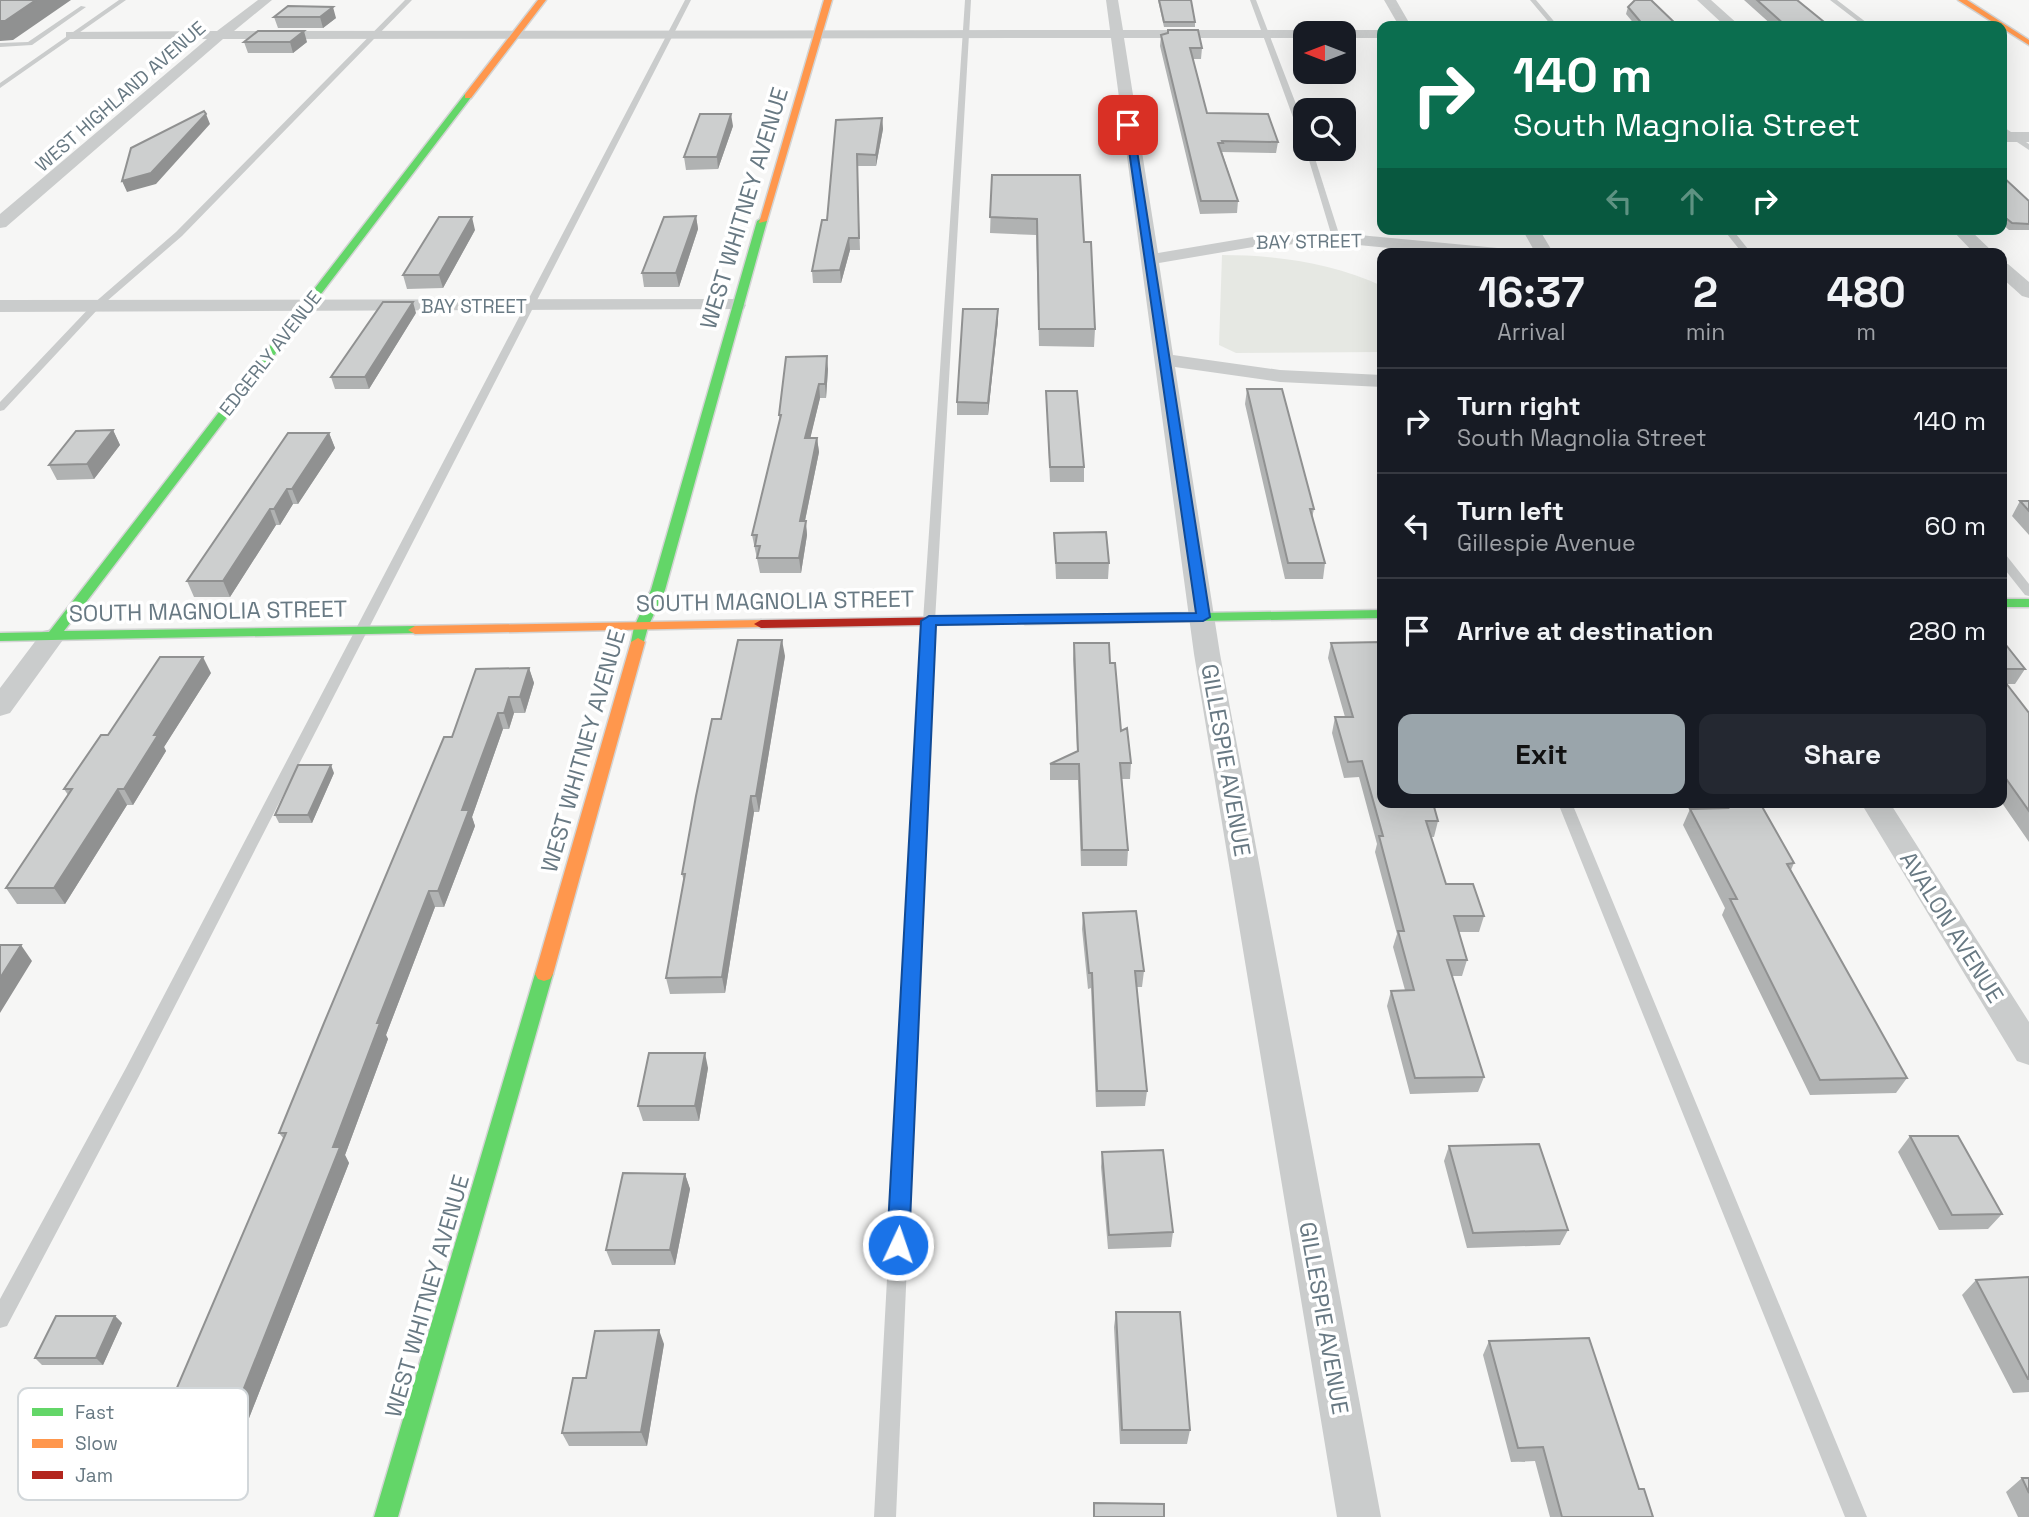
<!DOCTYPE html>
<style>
body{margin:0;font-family:"Space Grotesk",sans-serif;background:#242831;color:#f1f3f6;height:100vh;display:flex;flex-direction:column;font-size:26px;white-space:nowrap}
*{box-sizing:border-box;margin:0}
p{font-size:23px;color:#9ea1a6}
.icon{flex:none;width:38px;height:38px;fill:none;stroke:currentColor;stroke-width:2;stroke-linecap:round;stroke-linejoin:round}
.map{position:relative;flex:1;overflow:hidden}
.panel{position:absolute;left:1377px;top:248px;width:630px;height:560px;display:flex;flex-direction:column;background:#171b24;border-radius:14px;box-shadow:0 7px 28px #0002}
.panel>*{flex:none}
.top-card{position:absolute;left:1377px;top:21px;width:630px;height:214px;border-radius:14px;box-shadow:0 7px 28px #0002;background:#0b6e4f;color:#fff;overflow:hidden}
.needle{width:46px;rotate:270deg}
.controls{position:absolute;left:1293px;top:21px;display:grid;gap:14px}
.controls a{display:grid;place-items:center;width:63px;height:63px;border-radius:14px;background:#171b24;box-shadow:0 7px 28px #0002;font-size:35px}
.pin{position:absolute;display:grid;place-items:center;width:60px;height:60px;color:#fff;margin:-30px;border-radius:14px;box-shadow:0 4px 10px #0006}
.me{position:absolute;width:77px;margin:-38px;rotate:3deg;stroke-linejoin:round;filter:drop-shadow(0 0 5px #0008)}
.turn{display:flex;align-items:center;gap:24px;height:147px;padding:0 21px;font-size:32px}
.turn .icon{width:91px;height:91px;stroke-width:2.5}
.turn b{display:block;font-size:49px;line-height:60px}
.lanes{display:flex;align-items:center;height:66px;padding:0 21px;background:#0003;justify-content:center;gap:35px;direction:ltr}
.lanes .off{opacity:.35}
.eta{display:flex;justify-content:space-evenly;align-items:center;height:119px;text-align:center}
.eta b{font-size:42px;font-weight:600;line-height:49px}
.cta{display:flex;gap:14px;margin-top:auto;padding:14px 21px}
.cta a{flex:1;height:80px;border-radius:14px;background:#9aa5ab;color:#111;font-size:28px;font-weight:600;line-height:80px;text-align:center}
.cta a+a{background:#242831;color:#f1f3f6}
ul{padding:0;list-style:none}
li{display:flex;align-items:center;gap:21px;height:105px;padding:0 21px;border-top:2px solid #363941}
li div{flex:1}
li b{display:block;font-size:26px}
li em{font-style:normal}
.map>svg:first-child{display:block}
.green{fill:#e6e8e3}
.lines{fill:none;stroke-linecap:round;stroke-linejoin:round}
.fast-casing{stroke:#d3d4d4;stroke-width:3}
.slow-casing{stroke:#d3d4d4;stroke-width:3}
.jam-casing{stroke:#d3d4d4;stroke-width:3}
.lane{fill:#cacccc;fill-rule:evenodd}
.street{fill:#cacccc;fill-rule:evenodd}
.fast{fill:#63d668;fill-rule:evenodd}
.slow{fill:#ff974d;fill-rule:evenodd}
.jam{fill:#b3261e;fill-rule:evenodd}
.wall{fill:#b0b2b2}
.shaded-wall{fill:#909191}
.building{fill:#cdcfcf;stroke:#909191;stroke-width:2}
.route{fill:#1a73e8;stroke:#114b97;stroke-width:2}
.labels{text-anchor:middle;stroke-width:7;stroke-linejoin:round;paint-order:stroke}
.far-street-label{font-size:19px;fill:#687983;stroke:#fff}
.street-label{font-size:23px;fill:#687983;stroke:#fff}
.key{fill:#fff;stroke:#d2d7da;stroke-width:2}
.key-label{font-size:19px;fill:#687983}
</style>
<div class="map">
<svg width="2029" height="1517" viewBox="0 0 2029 1517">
<rect width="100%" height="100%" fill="#f6f6f5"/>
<!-- green -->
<path class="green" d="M1222 255C1276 255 1333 263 1382 286V352L1236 353 1219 345Z"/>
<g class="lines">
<defs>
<path id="fast" d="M465 94 472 96 64 631 415 626 422 630 420 633 0 641V633L49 632Z
M762 218 767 221 665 590 648 627 643 645H633L631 642 634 627 651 590 757 221Z
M2002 599H2029V607H2002Z
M1382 610V618L1025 624 1018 620 1025 616Z
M544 967 550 969 553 974 398 1517H374L535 974 538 969Z"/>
<path id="slow" d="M538 0H546L471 98H465V94Z
M824 0H832L767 221 759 223Z
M1958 0H1967L2029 40V45Z
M761 620 768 624 766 627 415 634 408 630 415 626Z
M638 638 645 642 553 974 550 979 544 981 538 979 535 974 631 642Z"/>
<path id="jam" d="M1025 616 1030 617 1032 620 1030 623 761 628 754 624 761 620Z"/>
</defs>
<!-- fast casing -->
<use href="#fast" class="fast-casing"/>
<!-- slow casing -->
<use href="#slow" class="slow-casing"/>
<!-- jam casing -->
<use href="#jam" class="jam-casing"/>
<!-- lane -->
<path class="lane" d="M119 0H126L0 88V83Z
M405 0H412L182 236 99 308 4 410 0 411V402L93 304 176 232Z
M685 0H691L138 1078 7 1326 0 1328V1299L126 1068Z
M965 0H971L935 621 896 1517H874L923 621Z
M1250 0H1256L1306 130V144L1302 142Z
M1530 0H1536L1558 26H1552Z
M1830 0H1837L1871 26H1864Z
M81 6 86 7 32 45 0 47V43L28 42Z
M2002 126 2029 144V150L2002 132Z
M1305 147 1312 149 1340 237 1339 239 1332 237Z
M1723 229H1732L1752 254H1743Z
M2002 554 2006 555 2029 584V596L2025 595 2002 566Z
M1558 803H1572L1867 1517H1845Z"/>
<!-- street -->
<path class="street" d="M258 0H272L234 31 1110 30 1106 0H1118L1123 30H1306L1312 33H1306V38H1124L1158 253 1253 237 1327 232 1519 250 1522 254H1452L1327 242 1253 247 1159 263 1173 355 1280 370 1382 375V387L1280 382 1175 367 1220 654 1381 1517H1337L1194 654 1111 38 223 39 6 227 0 228V214L207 39H71L66 38V32L217 31Z
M1384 0H1396L1411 26H1399Z
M1697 0H1711L1740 26H1725Z
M1344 30H1382V38H1344V33H1338Z
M2002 132H2029V142H2002Z
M1522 229H1539L1554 254H1536Z
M1951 229H1969L1995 254H1975Z
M2002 263 2008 264 2029 282V298L2022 296 2002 278Z
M737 299 746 305 744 309 0 312V300Z
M52 629 61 631 65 637 10 713 0 716V688L43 631Z
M1861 803H1890L2029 1022V1065L2017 1061Z"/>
<!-- fast -->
<use href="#fast" class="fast"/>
<!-- slow -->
<use href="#slow" class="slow"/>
<!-- jam -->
<use href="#jam" class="jam"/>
</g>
<!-- wall -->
<path class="wall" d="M1158 0H1191L1195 22V27H1164Z
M1744 0H1797L1829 26H1773Z
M1628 7 1678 26H1636L1626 14Z
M274 17 336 18 323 28H278Z
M1168 30 1202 48 1201 59H1193L1207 113 1278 142 1276 153 1222 152 1238 201 1237 213 1200 214 1160 46 1161 35 1167 33Z
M244 42H307L293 53H248Z
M882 118 883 129 876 166H857L860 250H850L841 283H813L812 271 827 220 836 120Z
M733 126 718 169 686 170 684 157Z
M992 175 1084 242 1095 329 1094 347 1039 346 1036 235 990 233Z
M2002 176 2029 201V230H2009L2002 224Z
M696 216 698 229 679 287H644L642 273Z
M475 230 443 288 407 289 403 275Z
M416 313 369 389H335L331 377Z
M998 321 988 415H957V402Z
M828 369 826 398H820L810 438H817L819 452 805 521 807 535 801 573H760L752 535 780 421 779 415Z
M1247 389 1314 509 1312 518 1325 563 1323 579H1285L1245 404Z
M1046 391 1084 467V482H1050Z
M113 430 120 445 94 479 57 480 49 465Z
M329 433 335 448 298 504H293L280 525H276L230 597H194L187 581Z
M2020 501H2029V535L2012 516Z
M1054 533 1109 563 1108 579H1056Z
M2002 640 2025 669 2015 684H2007L2029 713V842L2002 803Z
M1074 643 1110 663 1121 731 1131 763 1130 779H1122L1128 850 1127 866H1081L1078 780H1050V764L1077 751 1073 659Z
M1331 643 1438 821 1434 837H1431L1446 884 1484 916 1479 932H1459L1467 960 1462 976H1452L1484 1077 1478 1092 1410 1094 1387 1006 1391 991 1405 990 1393 947 1397 934 1375 852 1377 844 1359 777 1344 778 1332 733 1335 717H1345L1328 658Z
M785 656 759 812H754L725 993 670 994 666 978 684 882 682 874 721 719Z
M529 668 534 683 525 713H514L509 729H503L472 817 475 826 444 907H435L386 1035 388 1039 345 1155 349 1163 233 1459H165L152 1446 284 1139 279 1133 452 737Z
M211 673 164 747 166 751 133 805H127L65 904H17L6 888 68 795 64 789 108 735Z
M334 773 312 823H279L275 815Z
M1710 803H1760L1794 863 1791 870 1907 1078 1896 1093 1810 1095 1722 915 1725 908 1683 825 1690 809H1713Z
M1083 913 1144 971 1142 987H1137L1147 1091 1145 1106 1096 1107 1091 988 1088 989 1082 929Z
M708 1068 699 1121H643L638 1106Z
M1910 1136 2002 1214 1988 1229 1939 1230 1898 1152Z
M1449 1146 1568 1230 1560 1245 1467 1248 1444 1161Z
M1102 1152 1173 1232 1171 1247 1108 1249 1101 1167Z
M685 1174 690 1189 675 1265H612L606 1250Z
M2029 1277V1392L2013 1393 1962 1295 1976 1280Z
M1116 1312 1190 1430 1187 1444H1120L1114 1327Z
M115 1316 122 1323 103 1365H42L35 1358Z
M1489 1341 1639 1489 1653 1517H1550L1535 1461 1511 1462 1483 1355Z
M664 1344 647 1446H569L562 1433 586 1378Z
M2022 1478H2029V1517H2018L2006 1492Z"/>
<!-- shaded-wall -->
<path class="shaded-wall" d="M36 0H71L13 40 0 41V21Z
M333 7 336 18 323 28 320 17Z
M304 31 307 42 293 53 290 42Z
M206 114 210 124 156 184 127 192 122 181Z
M731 114 733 126 718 169 717 157Z
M882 118 883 129 876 166V155Z
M696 216 698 229 679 287 676 273Z
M472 217 475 230 443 288 439 275Z
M849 238 850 250 841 283 840 270Z
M413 302 416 313 369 389 365 377Z
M998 309V321L988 415V403Z
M827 356 828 369 826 398 825 384Z
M819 384 820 398 807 452 805 438Z
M113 430 120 445 94 479 87 464Z
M329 433 335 448 298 504 292 489Z
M817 438 819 452 802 535 800 521Z
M287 489 293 504 280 525 274 509Z
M270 509 276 525 230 597 223 581Z
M806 521 807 535 801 573 799 558Z
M782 640 785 656 759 812 756 796Z
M203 657 211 673 164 747 166 751 133 805 124 789 154 735Z
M529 668 534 683 525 713 520 697Z
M509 697 514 713 509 729 504 713Z
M498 713 503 729 472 817 475 826 444 907 438 891 462 810Z
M331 765 334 773 312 823 308 815Z
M118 789 127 805 65 904 54 888Z
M751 796 754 812 725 993 722 977Z
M429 891 435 907 386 1035 388 1039 345 1155 349 1163 233 1459 221 1446 333 1147 377 1023Z
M21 945 32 961 0 1013V978Z
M705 1053 708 1068 699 1121 695 1106Z
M685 1174 690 1189 675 1265 670 1250Z
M115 1316 122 1323 103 1365 96 1358Z
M659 1330 664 1344 647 1446 641 1432Z"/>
<!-- building -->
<path class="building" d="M0 0H36L5 21H0Z
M1159 0H1191L1195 22H1164Z
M1635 0H1651L1678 26H1644L1628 7Z
M1757 0H1797L1829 26H1786Z
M288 6 333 7 320 17H274Z
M1168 30H1198L1202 48H1190L1207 113 1268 114 1278 142 1222 141 1223 143H1218L1238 201H1201L1161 35 1168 33Z
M258 31H304L290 42H244Z
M204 111 206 114 151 173 122 181 131 148Z
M700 114H731L717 157H684Z
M882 118 876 155 857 154 859 238H849L840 270 812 271 822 220H827L836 120Z
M992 175H1080L1084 242H1091L1095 329H1039L1037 219 990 217Z
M2002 176 2029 201V224L2012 223 2002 215Z
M696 216 676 273H642L664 217Z
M439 217H472L439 275H403Z
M383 302H413L365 377H331Z
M963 309H998L988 403 957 402Z
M827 356 825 384H819L805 438H817L800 521H806L799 558H757L760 546H755L757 535H752L781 415H779L786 357Z
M1247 389H1282L1314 509H1310L1325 563H1288Z
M1046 391H1077L1084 467H1050Z
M113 430 87 464 49 465 76 431Z
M288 433H329L292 489H287L274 509H270L223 581H187Z
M2020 501H2029V511Z
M1106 532 1109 563H1056L1054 533Z
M738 640H782L756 796H751L722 977 666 978 685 874H682L696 796 712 719H721Z
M2002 640 2025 669H2002Z
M1381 642 1382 645V803H1433L1438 821H1426L1446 884H1473L1484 916H1454L1467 960H1447L1484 1077 1415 1078 1391 991 1414 990 1398 931H1404L1379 836H1383L1362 761 1348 762 1335 717H1353L1331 643Z
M1074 643H1109L1110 663H1115L1121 731 1127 728 1131 763H1120L1128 850H1082L1079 764H1050L1078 751Z
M160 657H203L154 735H158L124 789H118L54 888H6L72 789H64L101 735H108Z
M529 668 520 697H509L504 713H498L462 810H469L438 891H429L377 1023H380L333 1147H340L221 1446H152L286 1133H279L324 1023 444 737H452L476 669Z
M2002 678 2029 713V811L2002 773Z
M298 765H331L308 815H275Z
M1725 803H1760L1794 863 1787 864 1907 1078 1820 1080 1730 899H1737L1690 809 1728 808Z
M1136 911 1144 971H1135L1147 1091H1097L1092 973H1089L1083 913Z
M0 945H21L0 978Z
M649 1053H705L695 1106H638Z
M1910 1136H1958L2002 1214 1952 1215Z
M1539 1144 1568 1230 1473 1233 1449 1146Z
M1163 1150 1173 1232 1109 1235 1102 1152Z
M623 1173 685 1174 670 1250H606Z
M2029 1277V1379H2028L1976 1280Z
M1116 1312H1180L1190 1430H1122Z
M56 1316H115L96 1358H35Z
M659 1330 641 1432 562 1433 573 1378H586L595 1331Z
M1589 1338 1639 1489H1644L1653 1517H1562L1543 1447 1518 1448 1489 1341Z
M2022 1478H2029V1493Z
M1094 1503 1164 1504V1517H1094Z"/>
<!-- route -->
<path class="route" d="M1125 123 1133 125 1210 617 1203 621 936 625 909 1245 906 1253 898 1255 890 1253 887 1245 921 621 929 616 1196 613Z"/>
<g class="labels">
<!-- far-street labels -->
<g class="far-street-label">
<text transform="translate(120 96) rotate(-41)" y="7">WEST HIGHLAND AVENUE</text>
<text transform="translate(1309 241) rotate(-1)" y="7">BAY STREET</text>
<text x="474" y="313">BAY STREET</text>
<text transform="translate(270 353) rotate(-52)" y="7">EDGERLY AVENUE</text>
</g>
<!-- street labels -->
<g class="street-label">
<text transform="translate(744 208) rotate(-73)" y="8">WEST WHITNEY AVENUE</text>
<text transform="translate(775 601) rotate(-1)" y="8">SOUTH MAGNOLIA STREET</text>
<text transform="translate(208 611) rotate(-1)" y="8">SOUTH MAGNOLIA STREET</text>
<text transform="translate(583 751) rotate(-74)" y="8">WEST WHITNEY AVENUE</text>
<text transform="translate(1226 760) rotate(80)" y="8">GILLESPIE AVENUE</text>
<text transform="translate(1952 927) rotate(58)" y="8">AVALON AVENUE</text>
<text transform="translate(427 1296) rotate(-74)" y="8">WEST WHITNEY AVENUE</text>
<text transform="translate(1324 1318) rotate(80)" y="8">GILLESPIE AVENUE</text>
</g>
</g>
<!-- legend -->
<rect x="18" y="1388" width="230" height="112" rx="10" class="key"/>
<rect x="32" y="1408" width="31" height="8" fill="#63d668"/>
<rect x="32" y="1439" width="31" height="9" fill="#ff974d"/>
<rect x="32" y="1471" width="31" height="8" fill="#b3261e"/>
<g class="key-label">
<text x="75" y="1419">Fast</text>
<text x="75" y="1450">Slow</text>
<text x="75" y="1482">Jam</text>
</g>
</svg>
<div class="controls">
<a><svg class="needle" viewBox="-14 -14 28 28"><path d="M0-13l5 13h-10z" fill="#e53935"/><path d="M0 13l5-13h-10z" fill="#9ea1a6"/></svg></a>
<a><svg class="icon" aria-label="search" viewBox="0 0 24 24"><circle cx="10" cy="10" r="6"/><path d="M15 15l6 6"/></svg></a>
</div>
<div class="pin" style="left:1128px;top:125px;background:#d93025"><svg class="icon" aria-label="arrive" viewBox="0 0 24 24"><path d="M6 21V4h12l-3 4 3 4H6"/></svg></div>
<svg class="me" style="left:898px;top:1245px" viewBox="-20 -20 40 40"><circle r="17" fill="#1a73e8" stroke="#fff" stroke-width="3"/><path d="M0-11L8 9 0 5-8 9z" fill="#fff"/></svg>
<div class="top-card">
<div class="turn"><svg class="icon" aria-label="right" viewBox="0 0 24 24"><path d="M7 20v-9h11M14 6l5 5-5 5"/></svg><div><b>140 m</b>South Magnolia Street</div></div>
<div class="lanes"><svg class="icon off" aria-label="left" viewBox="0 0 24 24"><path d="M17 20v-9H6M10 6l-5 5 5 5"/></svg><svg class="icon off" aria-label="ahead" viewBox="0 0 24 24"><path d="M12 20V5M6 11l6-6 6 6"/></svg><svg class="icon" aria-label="right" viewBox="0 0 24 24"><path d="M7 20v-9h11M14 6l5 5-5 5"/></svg></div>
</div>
<section class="panel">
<div class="eta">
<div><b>16:37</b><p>Arrival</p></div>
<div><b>2</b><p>min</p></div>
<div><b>480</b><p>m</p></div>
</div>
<ul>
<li><svg class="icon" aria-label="right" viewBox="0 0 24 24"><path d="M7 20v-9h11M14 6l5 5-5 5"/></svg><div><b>Turn right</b><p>South Magnolia Street</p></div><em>140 m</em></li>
<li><svg class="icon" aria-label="left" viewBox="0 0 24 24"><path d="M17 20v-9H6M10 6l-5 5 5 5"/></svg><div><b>Turn left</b><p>Gillespie Avenue</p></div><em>60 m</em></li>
<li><svg class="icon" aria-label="arrive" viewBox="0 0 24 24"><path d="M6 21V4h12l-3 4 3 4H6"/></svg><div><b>Arrive at destination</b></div><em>280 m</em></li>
</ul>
<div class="cta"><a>Exit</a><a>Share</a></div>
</section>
</div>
